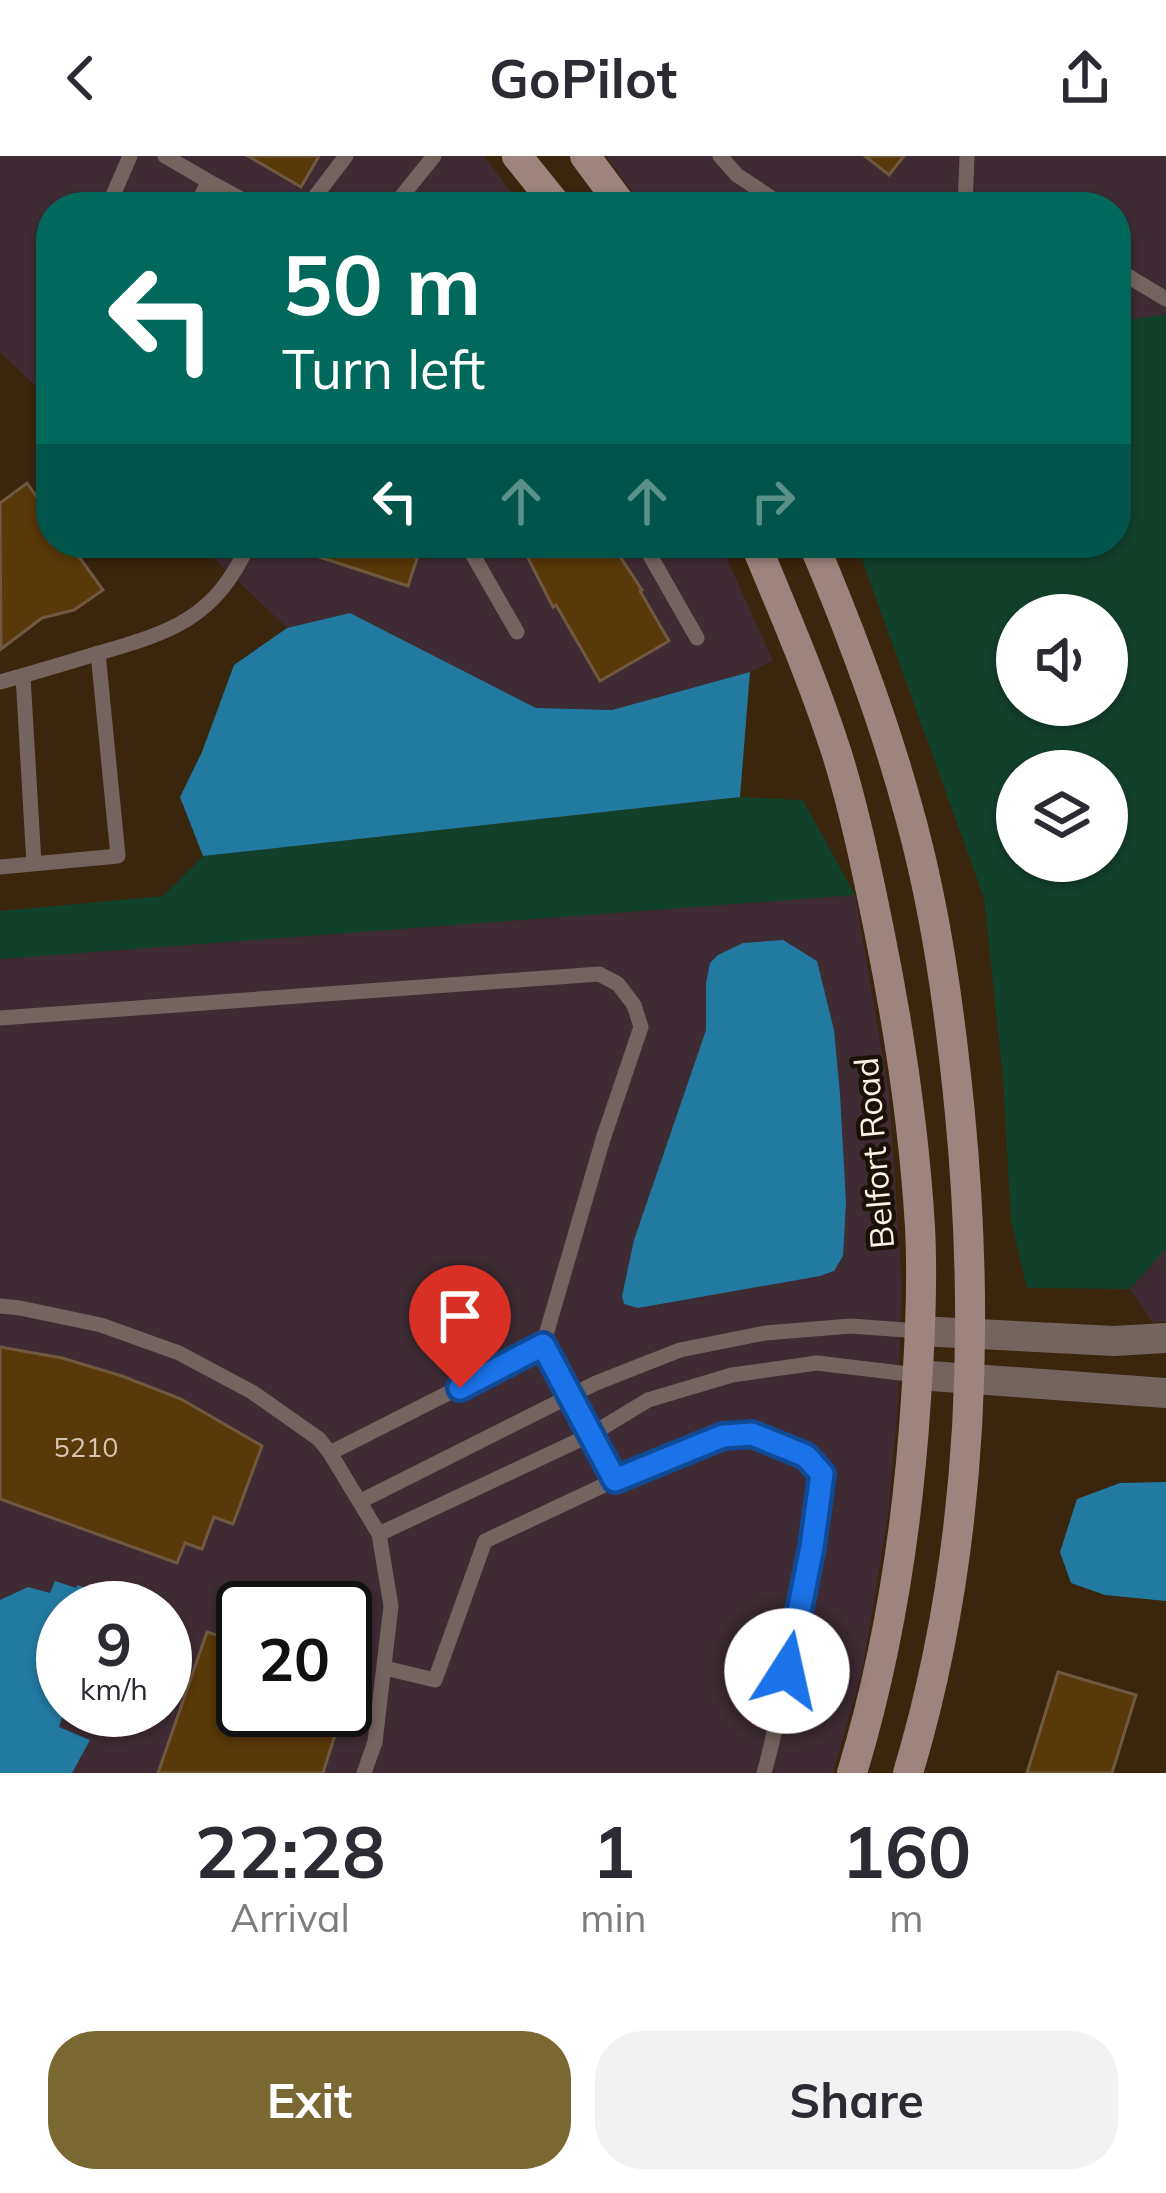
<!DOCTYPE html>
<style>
body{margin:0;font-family:Mulish,sans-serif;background:#f2f2f3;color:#2b2b33;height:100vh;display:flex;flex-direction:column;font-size:45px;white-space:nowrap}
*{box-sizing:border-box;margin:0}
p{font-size:39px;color:#7c7c81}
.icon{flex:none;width:66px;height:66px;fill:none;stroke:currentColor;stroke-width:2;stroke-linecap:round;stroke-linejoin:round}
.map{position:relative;height:1617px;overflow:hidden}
.sheet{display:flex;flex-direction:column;background:#fff;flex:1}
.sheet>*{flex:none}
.top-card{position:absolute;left:36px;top:36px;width:1095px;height:366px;border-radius:48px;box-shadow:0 3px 9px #0004;background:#00695c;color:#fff;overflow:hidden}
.buttons{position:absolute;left:996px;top:438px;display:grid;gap:24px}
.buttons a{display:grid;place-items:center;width:132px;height:132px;border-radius:50%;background:#fff;box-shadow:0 3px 9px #0004;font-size:60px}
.speed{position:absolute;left:36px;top:1425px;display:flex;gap:24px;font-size:60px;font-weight:700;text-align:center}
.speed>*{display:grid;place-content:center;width:156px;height:156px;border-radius:50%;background:#fff;box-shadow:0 3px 9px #0004;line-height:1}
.speed small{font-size:30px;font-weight:400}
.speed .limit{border:6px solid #111;border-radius:18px;background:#fff;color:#111}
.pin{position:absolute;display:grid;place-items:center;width:102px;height:102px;color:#fff;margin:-123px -51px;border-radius:50% 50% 50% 0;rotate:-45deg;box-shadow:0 0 12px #0007}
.pin .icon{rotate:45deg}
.me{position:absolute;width:132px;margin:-66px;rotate:10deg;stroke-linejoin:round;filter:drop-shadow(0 0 9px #0008)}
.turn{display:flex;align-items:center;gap:42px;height:252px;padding:0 48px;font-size:54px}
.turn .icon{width:156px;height:156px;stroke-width:2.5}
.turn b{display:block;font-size:84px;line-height:102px}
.lanes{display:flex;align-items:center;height:114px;padding:0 48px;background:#0003;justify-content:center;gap:60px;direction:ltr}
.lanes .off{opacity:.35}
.eta{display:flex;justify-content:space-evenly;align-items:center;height:204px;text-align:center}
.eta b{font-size:72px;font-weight:700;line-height:84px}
.button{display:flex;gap:24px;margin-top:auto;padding:24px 48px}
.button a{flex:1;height:138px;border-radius:48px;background:#7a6833;color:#fff;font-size:48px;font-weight:700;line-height:138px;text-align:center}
.button a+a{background:#f2f2f3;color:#2b2b33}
header{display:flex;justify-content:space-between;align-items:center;height:156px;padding:0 48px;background:#fff;font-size:54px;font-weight:700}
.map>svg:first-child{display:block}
.commercial{fill:#3e2b33;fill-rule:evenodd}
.green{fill:#11402b;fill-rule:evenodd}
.water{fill:#237aa1}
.building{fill:#593809;stroke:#6f5940;stroke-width:3}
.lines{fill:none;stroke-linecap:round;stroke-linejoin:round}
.lane{stroke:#746460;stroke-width:15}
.street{stroke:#746460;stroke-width:30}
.secondary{stroke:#9d847e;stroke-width:30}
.route-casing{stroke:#114b97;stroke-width:30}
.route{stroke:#1a73e8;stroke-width:21}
.labels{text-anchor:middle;stroke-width:9;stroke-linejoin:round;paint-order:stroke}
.number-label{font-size:27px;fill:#d5c4b0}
.street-label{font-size:33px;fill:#fef2e7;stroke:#1a1107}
</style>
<header><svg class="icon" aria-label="back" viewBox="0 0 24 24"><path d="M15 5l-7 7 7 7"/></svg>GoPilot<svg class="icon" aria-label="share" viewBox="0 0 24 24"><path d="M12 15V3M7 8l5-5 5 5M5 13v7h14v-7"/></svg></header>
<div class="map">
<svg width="1166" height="1617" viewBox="0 0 1166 1617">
<rect width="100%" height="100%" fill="#3a250d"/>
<!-- commercial -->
<path class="commercial" d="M0 0H484L522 51H51V245L0 196Z
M606 0H1166V158L1116 166V51H643Z
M198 387H720L773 505 750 516 612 554 536 552 350 457 287 472Z
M855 739 889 936 902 1129 898 1249 888 1359 863 1512 833 1617H0V803ZM706 874 638 1152 622 1140 634 1084ZM63 1452H165V1554H63ZM243 1452H345V1554H243Z
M1166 1093V1165L1153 1167 1130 1133Z"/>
<!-- green -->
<path class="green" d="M1166 158V1093L1130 1133 1027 1132 1011 1065 1003 922 984 742 856 387H1116V166ZM1017 459H1107V549H1017ZM1017 615H1107V705H1017Z
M740 641 803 644 855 739 0 803V755L163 740 203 700Z"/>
<!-- water -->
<path class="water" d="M350 457 536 552 612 554 750 516 740 641 203 700 180 641 202 596 234 509 287 472Z
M783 784 817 805 834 874 840 938 846 1046 843 1100 834 1115 820 1120 638 1152 624 1148 622 1140 634 1084 706 874V827L710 807 718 799 743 787Z
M1166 1326V1445L1105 1439 1071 1427 1060 1396 1077 1343 1120 1327Z
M55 1425 76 1432 78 1429 87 1433 102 1452H63L65 1554 59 1571 90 1584 72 1617H0V1444L28 1431 50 1437Z"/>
<!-- building -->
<path class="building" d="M248 0H319L301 31Z
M865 0H904L889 19Z
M27 327 51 361V387H69L103 434 74 454 42 462 1 493 0 347Z
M307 387H422L408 430 304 396Z
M554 387H611L642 434 640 435 669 485 600 525 556 449 553 451 528 402Z
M0 1191 62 1202 122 1220 181 1243 262 1290 233 1368 214 1361 202 1393 185 1387 177 1407 0 1343Z
M233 1465 243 1469V1554H340L336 1576 323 1617H158L207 1476 227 1482Z
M1058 1516 1136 1539 1112 1617H1027Z"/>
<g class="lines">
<!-- lane -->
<path class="lane" d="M165 0 208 25
M720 0 737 19 785 51
M108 51 130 0
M197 51 208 25 256 51
M310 51 314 42 346 0
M393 51 434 0
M965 51 967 0
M1116 113 1166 143
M466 387 517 476
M643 387 697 482
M23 520 34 708
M0 526C33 517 66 507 99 497 172 476 216 462 249 387
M0 711 118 700 98 497
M0 862 599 818 618 828 634 849 641 871 603 983 543 1189 330 1297
M0 1150 20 1152 101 1169 179 1197 252 1236 319 1283 330 1297 379 1378 391 1450 375 1586 364 1617
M543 1189 615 1324
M361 1345 596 1227 680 1194 765 1177 851 1170 919 1175
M379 1378 592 1278 648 1244 732 1219 817 1207 917 1219
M385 1512 435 1524 485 1385 615 1324 723 1280 752 1278 807 1300 822 1318C815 1372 803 1424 793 1477 785 1525 777 1571 764 1617"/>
<!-- street -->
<path class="street" d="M919 1175 1114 1185 1166 1182
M917 1219 1166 1237"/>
<!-- secondary -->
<path class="secondary" d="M517 0 558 51
M585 0 623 51
M755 387C784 457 814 526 837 598 855 656 867 715 879 774 899 872 914 971 920 1071 923 1127 920 1186 916 1243 908 1370 889 1495 852 1617
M813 387C850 474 883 561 908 653 936 752 950 856 960 958 981 1178 972 1404 908 1617"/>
</g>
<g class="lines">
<defs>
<path id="route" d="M460 1232 543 1189 615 1324 723 1280 752 1278 806 1300 822 1318 812 1391 787 1515"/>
</defs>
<!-- route casing -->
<use href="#route" class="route-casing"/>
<!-- route -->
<use href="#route" class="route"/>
</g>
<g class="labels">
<!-- number labels -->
<g class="number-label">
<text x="86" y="1301">5210</text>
</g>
<!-- street labels -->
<g class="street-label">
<text transform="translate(874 997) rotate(-95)" y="12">Belfort Road</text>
</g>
</g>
</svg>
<div class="buttons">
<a><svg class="icon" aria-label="sound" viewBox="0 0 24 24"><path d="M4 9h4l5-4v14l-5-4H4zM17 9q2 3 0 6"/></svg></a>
<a><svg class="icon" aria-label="layers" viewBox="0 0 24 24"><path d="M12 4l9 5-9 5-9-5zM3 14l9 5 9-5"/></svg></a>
</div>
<div class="speed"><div>9<small>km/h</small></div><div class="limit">20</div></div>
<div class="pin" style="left:460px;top:1232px;background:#d93025"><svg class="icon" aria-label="arrive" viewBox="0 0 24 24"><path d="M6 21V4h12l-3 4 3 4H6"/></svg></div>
<svg class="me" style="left:787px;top:1515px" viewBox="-20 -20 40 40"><circle r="19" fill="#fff"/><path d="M0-13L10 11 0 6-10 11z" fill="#1a73e8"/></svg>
<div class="top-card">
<div class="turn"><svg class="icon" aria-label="left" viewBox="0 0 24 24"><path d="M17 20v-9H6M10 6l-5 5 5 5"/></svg><div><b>50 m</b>Turn left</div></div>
<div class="lanes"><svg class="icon" aria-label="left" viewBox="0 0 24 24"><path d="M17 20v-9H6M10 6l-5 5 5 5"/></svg><svg class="icon off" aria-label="ahead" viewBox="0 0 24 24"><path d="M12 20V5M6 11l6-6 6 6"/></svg><svg class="icon off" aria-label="ahead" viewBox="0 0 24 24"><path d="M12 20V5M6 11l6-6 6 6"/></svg><svg class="icon off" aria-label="right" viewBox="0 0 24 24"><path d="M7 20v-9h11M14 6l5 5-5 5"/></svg></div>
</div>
</div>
<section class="sheet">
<div class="eta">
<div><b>22:28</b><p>Arrival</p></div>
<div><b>1</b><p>min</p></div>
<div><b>160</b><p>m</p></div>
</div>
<div class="button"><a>Exit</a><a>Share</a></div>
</section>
